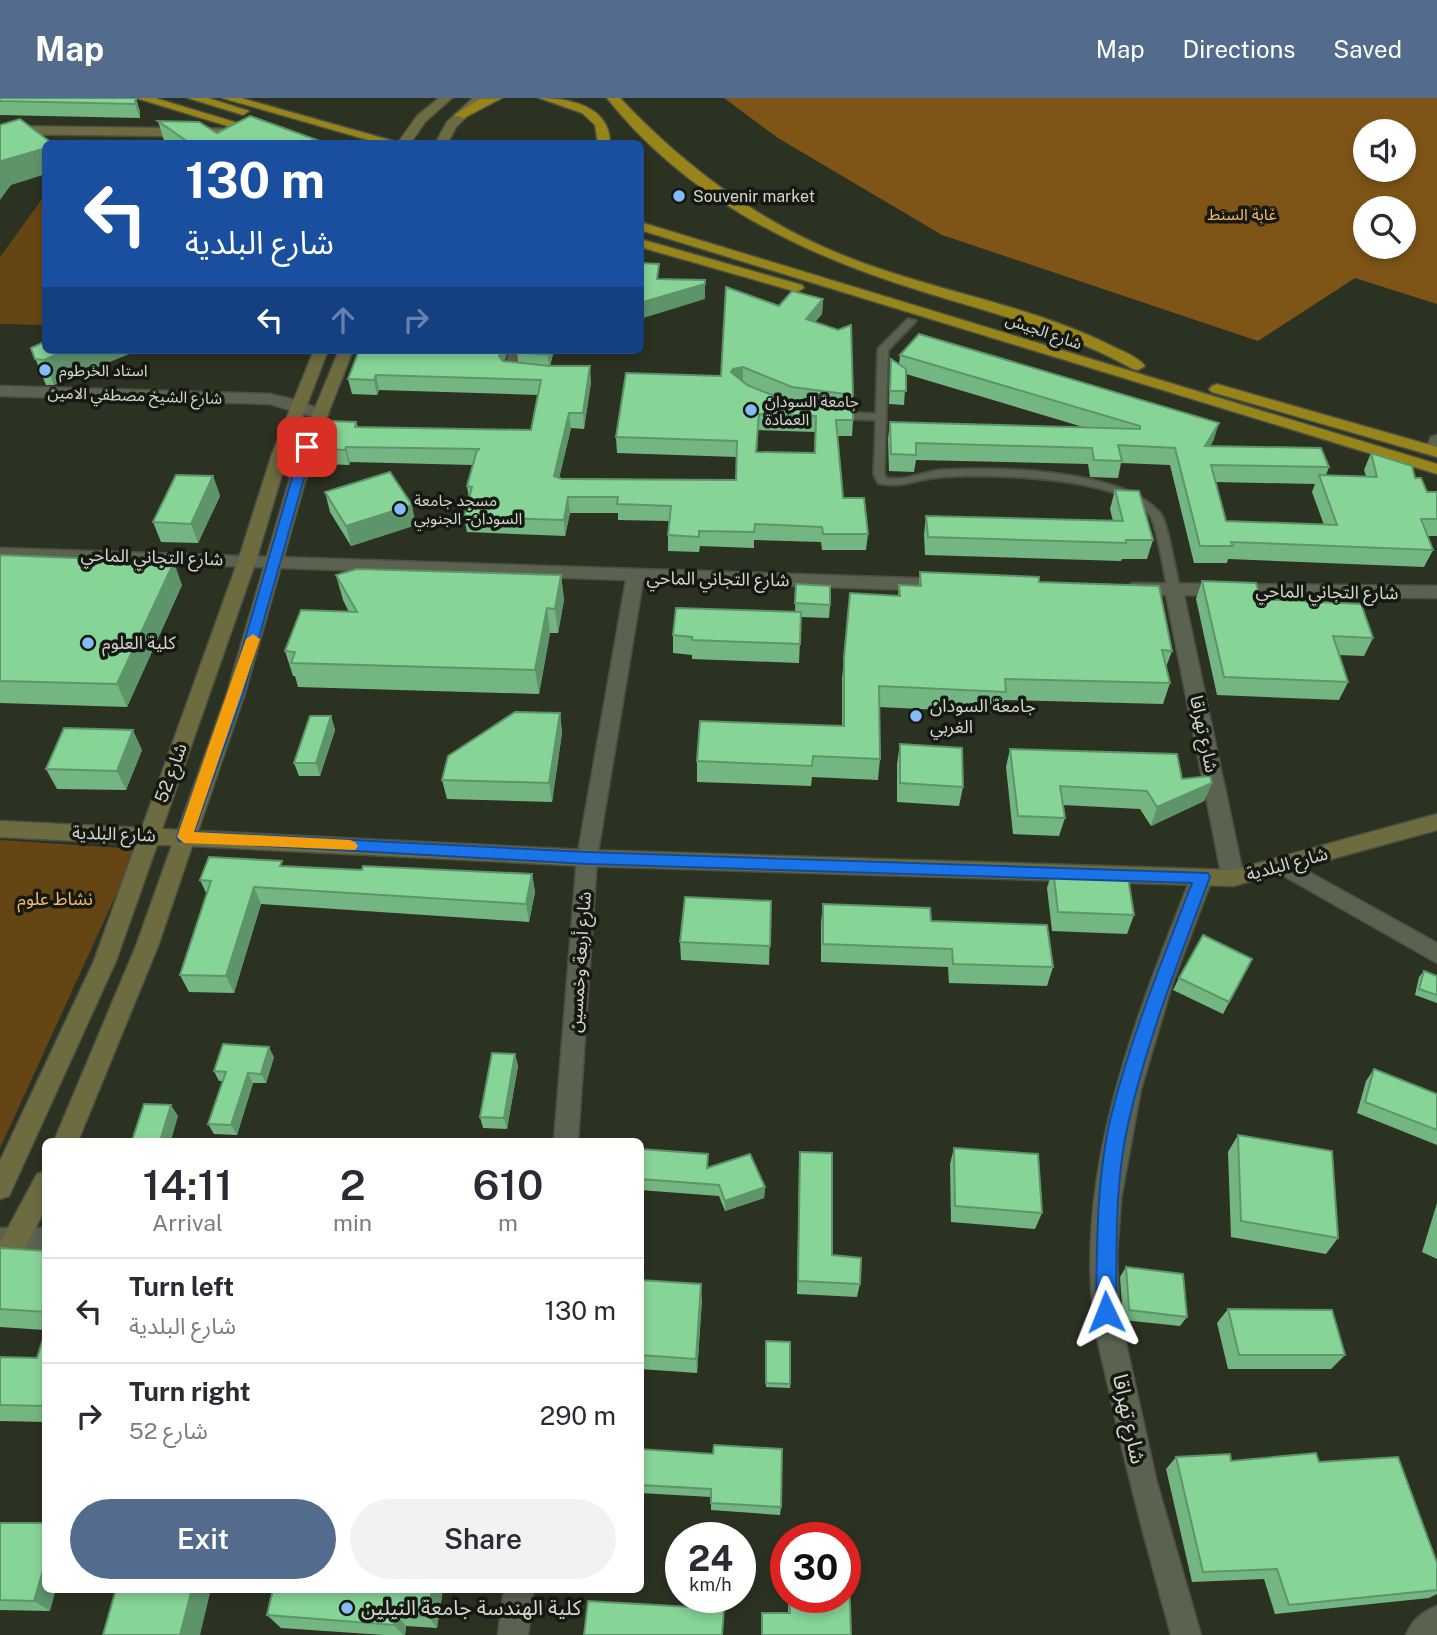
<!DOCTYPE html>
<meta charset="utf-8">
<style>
body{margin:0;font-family:"Public Sans","Noto Sans Arabic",sans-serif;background:#f2f2f3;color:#2b2b33;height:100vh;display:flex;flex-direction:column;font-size:26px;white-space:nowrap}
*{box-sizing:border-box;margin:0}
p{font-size:23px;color:#7c7c81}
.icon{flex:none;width:38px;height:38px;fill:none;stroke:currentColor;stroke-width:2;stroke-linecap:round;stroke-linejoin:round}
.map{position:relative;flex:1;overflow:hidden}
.side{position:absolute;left:42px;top:1040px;width:602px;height:455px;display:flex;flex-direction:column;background:#fff;border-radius:10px;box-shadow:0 4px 10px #0003}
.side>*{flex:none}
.banner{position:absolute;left:42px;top:42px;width:602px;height:214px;border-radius:10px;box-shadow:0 4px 10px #0003;background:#1a4fa0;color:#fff;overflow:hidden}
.tools{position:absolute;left:1353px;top:21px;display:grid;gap:14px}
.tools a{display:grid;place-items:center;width:63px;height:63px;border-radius:50%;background:#fff;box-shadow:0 4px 10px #0003;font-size:35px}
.speed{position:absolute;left:665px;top:1424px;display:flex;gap:14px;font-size:35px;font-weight:700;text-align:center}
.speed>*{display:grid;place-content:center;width:91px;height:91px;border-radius:50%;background:#fff;box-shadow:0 4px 10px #0003;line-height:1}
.speed small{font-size:18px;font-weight:400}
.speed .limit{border:10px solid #d22;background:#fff;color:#111}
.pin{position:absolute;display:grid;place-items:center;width:60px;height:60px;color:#fff;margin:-30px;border-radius:14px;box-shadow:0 4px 10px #0006}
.me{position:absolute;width:77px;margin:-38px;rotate:358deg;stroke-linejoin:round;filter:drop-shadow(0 0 5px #0008)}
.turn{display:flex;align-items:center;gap:24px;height:147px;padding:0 28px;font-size:32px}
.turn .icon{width:91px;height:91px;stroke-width:2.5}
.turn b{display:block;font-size:49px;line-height:60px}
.lanes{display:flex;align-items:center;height:66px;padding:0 28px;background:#0003;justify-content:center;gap:35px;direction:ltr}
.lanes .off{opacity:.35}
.eta{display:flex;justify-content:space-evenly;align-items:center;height:119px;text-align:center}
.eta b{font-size:42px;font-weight:600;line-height:49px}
.primary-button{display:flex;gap:14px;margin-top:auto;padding:14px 28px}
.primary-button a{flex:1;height:80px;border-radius:42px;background:#536c8d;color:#fff;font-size:28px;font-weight:600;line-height:80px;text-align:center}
.primary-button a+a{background:#f2f2f3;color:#2b2b33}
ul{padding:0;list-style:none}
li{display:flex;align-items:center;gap:21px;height:105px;padding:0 28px;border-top:2px solid #e1e1e2}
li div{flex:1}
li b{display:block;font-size:26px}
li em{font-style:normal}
header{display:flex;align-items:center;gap:42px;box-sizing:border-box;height:98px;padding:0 35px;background:#536c8d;color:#fff}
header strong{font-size:33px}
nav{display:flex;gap:38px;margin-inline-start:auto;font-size:24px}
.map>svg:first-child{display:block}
.green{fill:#664514}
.forest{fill:#7e5517;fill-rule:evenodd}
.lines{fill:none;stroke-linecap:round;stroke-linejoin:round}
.lane-casing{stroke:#4a4f41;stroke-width:4}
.street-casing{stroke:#4a4f41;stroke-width:3}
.secondary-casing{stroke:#4a4f41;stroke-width:3}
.highway-casing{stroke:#4a4f41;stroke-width:3}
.lane{fill:#5b6250;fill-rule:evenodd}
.street{fill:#5b6250;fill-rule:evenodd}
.secondary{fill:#6d6c40;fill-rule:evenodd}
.highway{fill:#988519;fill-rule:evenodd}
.wall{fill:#74b682;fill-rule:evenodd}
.shaded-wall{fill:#5e946a}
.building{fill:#87d497;stroke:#5e946a;stroke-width:2;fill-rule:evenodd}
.route{fill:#1a73e8;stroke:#114b97;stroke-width:2}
.slow{fill:#f59e0b}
.poi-dot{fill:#84bcfb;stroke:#161912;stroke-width:2.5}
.labels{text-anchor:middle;stroke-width:7;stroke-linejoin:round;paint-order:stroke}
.far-poi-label{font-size:16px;fill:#d2d6cc;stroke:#161912;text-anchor:start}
.far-park-label{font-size:16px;fill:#f5ba6d;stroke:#161912}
.far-street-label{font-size:16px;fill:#d2d6cc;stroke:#161912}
.street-label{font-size:18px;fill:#d2d6cc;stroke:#161912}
.poi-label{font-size:18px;fill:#d2d6cc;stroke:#161912;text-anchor:start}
.park-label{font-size:18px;fill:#f5ba6d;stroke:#161912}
.near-street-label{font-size:21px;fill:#d2d6cc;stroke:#161912}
.near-poi-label{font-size:21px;fill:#d2d6cc;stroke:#161912;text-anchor:start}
</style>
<header>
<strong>Map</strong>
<nav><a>Map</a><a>Directions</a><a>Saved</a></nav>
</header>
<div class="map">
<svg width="1437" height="1537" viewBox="0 0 1437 1537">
<rect width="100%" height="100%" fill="#2c3222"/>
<!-- green -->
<path class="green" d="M45 97V227L0 226V159Z
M0 742 137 751 0 1050Z"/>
<!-- forest -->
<path class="forest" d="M724 0H1437V206L1355 180 1258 243 942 137 778 40ZM1365 33H1404V72H1365ZM1365 110H1404V149H1365Z"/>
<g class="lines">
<defs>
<path id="lane" d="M908 221 916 223 888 252 884 376 886 380C907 384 924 373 944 372 999 369 1122 371 1160 415 1168 424 1176 477 1180 492L1178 495 1174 496 1168 492C1165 478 1157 429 1151 419 1127 378 984 375 941 379 918 380 902 391 878 385L874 376 876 322 835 320 830 317 835 314 876 316 878 251Z
M510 252H520L514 272 519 274V278H511L504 274Z"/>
<path id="street" d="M0 288 270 296 303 304 329 316 321 321 270 306 0 298Z
M1437 337V357L1427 356 1425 353 1431 339Z
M0 450 946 481 955 487 946 493 643 483 597 760 578 1043H554L577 760 626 482 0 460Z
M1132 485 1437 488V500L1184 497 1244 780 1240 786 1233 788 1226 786 1222 780 1166 497 1126 495 1123 491Z
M1282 759 1437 845V865L1275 773 1272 767 1275 761Z
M1202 771 1209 773 1213 779 1173 884 1141 991 1121 1101 1117 1157 1119 1214 1157 1385 1201 1537H1171C1149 1457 1127 1377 1110 1296 1104 1269 1096 1241 1093 1213 1077 1064 1138 914 1191 779L1195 773Z
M0 1130H46V1154H0Z
M504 1491H534L528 1537H498Z
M1437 1508V1537H1406C1412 1522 1422 1514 1437 1508Z"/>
<path id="secondary" d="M439 0H452L425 24 410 46H397L417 18Z
M473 0H486L456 29 447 46H435L447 24Z
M0 28 246 31 252 35 246 39 0 36Z
M314 252H328L288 356 256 463 162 731 178 732 227 595 299 349 339 252H353L315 349 245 595 198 733 587 752 1233 772 1437 716V732L1233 788 587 768 192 748 158 848 78 1043H54L136 848 172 747H157L116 863 9 1098 0 1101V1063L94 863 136 746 0 739V723L142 730 238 463 272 356Z
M46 1073V1110L9 1180 0 1183V1145L37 1076Z"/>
<path id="highway" d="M136 0H155L307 46H286Z
M188 0H208L249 13 243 17Z
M222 0H241L404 46H382Z
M502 0 464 20 454 17 480 1Z
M539 0C569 0 611 8 610 46H598L595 27 582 15Z
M607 0H620C690 74 767 130 863 165 945 195 1036 209 1114 249 1124 254 1138 259 1145 268L1138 272 1133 271C1067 234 996 216 924 194 803 157 688 102 607 0Z
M640 124 1437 366V376L640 132Z
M640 141 802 187 804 190 797 194 640 149Z
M1217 286 1437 349V359L1212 294 1209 291 1212 288Z"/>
</defs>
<!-- lane casing -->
<use href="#lane" class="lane-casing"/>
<!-- street casing -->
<use href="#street" class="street-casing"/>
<!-- secondary casing -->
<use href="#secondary" class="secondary-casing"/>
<!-- highway casing -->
<use href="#highway" class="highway-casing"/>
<!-- lane -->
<use href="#lane" class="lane"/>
<!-- street -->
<use href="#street" class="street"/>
<!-- secondary -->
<use href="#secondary" class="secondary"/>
<!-- highway -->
<use href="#highway" class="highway"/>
</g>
<!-- wall -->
<path class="wall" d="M0 0H136L140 14V20L0 17Z
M158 23 217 35 328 46H165Z
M823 201 822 216 815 224 853 297 852 308 853 322 852 338H837L843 400 868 436 866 452H822L821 444 754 442V450L700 448 699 454 668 453V437L669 423 618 422V415H570L565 438 467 434 464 419 469 401 467 388 473 367 350 364 349 367 325 366 321 351 356 324 358 329 531 332 538 297 379 292 377 297 352 296 348 281 368 255 369 252H508L504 263 518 265 517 252H554L550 268 591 284 584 331 571 330 559 380 736 382 737 359 617 355 616 339 721 278 779 208ZM758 332 815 334 814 355 757 354Z
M46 243 54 287H46L31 250Z
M900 257 1214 341 1210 349 1329 369 1326 377 1366 378 1364 372 1371 355 1415 380 1427 394H1437V438H1428L1433 452 1424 469 1228 461 1227 465H1194L1170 367 1121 365 1118 380 1090 379 1088 366 916 362 914 374 889 373 888 341 890 324 1083 329 906 276 904 307 889 306 891 261 899 267ZM1216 384 1315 386 1312 394 1324 427 1226 423Z
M213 378 220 398 198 445 161 444 153 424Z
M1115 392 1153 442 1147 461H1122L1121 463 925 457 924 436 926 418 1113 423 1110 411Z
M325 394 416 427 351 448 330 414Z
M0 457 182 487 127 609 0 605Z
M920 474 1039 484 1172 553 1166 569 1170 585 1163 606 1004 602 1001 615 879 609 880 661 878 682 812 679 811 688 697 684V663L842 628V581L850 495 898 498 899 487 919 488Z
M336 477H561L564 502 558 535H550L539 596 298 589 295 578H293L285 553 349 514 343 502Z
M1202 483 1373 540 1364 558 1339 557 1348 584 1339 602 1217 597 1196 501Z
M796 486 830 507 829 520 801 519 799 565 692 561V557L673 555V537L795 514Z
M560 615 562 635 552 704 447 701 442 682Z
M331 618 335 632 320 678H299L294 665Z
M900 646 963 689 959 708 897 704V666Z
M1010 651 1182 681 1212 685 1204 703 1151 728 1140 711 1063 707 1065 720 1059 738 1013 736 1006 669Z
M142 652 126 692 57 691 46 671Z
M284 768 362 772 532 776 535 794 529 824 261 806 234 895 189 894 180 877 207 797 200 782Z
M1053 771 1134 817 1127 836 1052 833 1047 790Z
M771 803 769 867 681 862 680 844Z
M823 806 931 823 1053 869 1047 888 949 885 948 869 821 864V825Z
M1252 861 1223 916 1173 892 1179 880Z
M1424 873 1437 878V905L1415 897 1419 879Z
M515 956 518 968 507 1031 483 1030 480 1019Z
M274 959 266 985H253L237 1037 214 1036 208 1026 223 983H219L214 973Z
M1374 971 1437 996V1047L1357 1015 1366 983Z
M1238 1037 1338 1140 1326 1156 1231 1139 1228 1054Z
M954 1050 1042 1115 1035 1131 951 1124 950 1066Z
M640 1051 708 1070 765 1089 764 1100 725 1113 719 1098 640 1092Z
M800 1054 832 1157 860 1186 857 1199 797 1196 799 1069Z
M1437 1105V1161L1422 1154Z
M0 1152 46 1153V1324L0 1323V1259L37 1260 45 1232 0 1229Z
M1126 1169 1187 1219 1180 1228 1123 1222 1120 1179Z
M640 1182 702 1201 697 1275 640 1271Z
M1228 1211 1345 1257 1331 1271H1228L1217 1225Z
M766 1243 790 1286V1290L766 1289Z
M640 1351 713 1356 781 1409 780 1417 711 1412V1399L640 1395Z
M1176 1359 1231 1363 1319 1364 1437 1465V1496L1429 1500 1275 1516 1264 1481 1192 1484 1166 1371Z
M0 1425 50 1513 0 1512Z
M443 1491 437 1530 406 1528 405 1537H384L281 1530 267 1517Z
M788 1500H845L851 1537H761L762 1515H788Z"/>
<!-- shaded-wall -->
<path class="shaded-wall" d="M136 0 140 14V20L135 6Z
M46 50V76L11 87 0 102V65L1 63Z
M705 186V201L640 221V205Z
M823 201 822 216 805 236 806 221Z
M67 252H139L54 287 44 262Z
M501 252H508L501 273 499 258Z
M549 252H554L549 272 548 257Z
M590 268 591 284 584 331 583 315Z
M743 269V285L731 274 733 271Z
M376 277 379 292 377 297 374 282Z
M569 315 571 330 556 394 554 378Z
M1219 325 1214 341 1200 365 1205 348Z
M346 349 350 364 349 367 345 352Z
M213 378 220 398 198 445 191 426Z
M568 399 570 415 565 438 564 422Z
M412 407 416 427 351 448 346 428Z
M174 464 182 487 127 609 117 586Z
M561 477 564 502 558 535 555 511Z
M547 510 550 535 539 596 535 572Z
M560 615 562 635 552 704 549 685Z
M331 618 335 632 320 678 316 665Z
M133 632 142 652 126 692 117 673Z
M1212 685 1204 703 1151 728 1157 709Z
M532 776 535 794 529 824 526 806Z
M254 789 261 806 234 895 226 878Z
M269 949 274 959 266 985 261 976Z
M515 956 518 968 507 1031 504 1020Z
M248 975 253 985 237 1037 231 1027Z
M171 1007 178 1018 171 1043H160Z
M765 1089 764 1100 725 1113V1103Z
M701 1186 702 1201 697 1275 696 1261Z
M46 1462V1491H56L50 1513 34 1503Z
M192 1491H211L200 1537H180Z
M432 1491H443L437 1530 428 1518Z
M396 1516 406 1528 405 1537H403L394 1527Z"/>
<!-- building -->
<path class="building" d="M0 0H136L135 6 0 3Z
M250 18 328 46H191L158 23 199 24 217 35Z
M20 21 53 46H46V50L1 63 0 65V27Z
M640 165 659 166 657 181 705 182V186L640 205Z
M726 189 779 208 792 193 823 201 806 221 838 232 851 227 853 297 792 289 743 269 733 271 731 274 747 287 782 301 853 308V322H836L843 400H864L868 436H823L822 429 755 426 754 434 699 433V439L668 437 671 408 617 406 618 399H568L564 422 464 419 472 389 467 388 477 352 480 351 346 349 345 352 321 351 331 323 356 324 355 329 531 332 541 282 376 277 374 282 348 281 358 255H368L369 252H501L499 258 503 263 550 268H590L583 315H569L554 378 562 381 736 382 737 343 616 339 626 275 721 278ZM759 316 816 318 815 355 756 354Z
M919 236 1219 325 1205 348 1321 350 1329 369 1211 367 1226 423 1337 427 1319 377 1377 379 1371 355 1412 368 1415 380H1421L1427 394H1437V421H1421L1433 452 1231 444 1233 448H1200L1175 350 1118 347 1122 363 1094 362 1092 350 916 345V357L891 356 890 324 1140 331V328L900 257Z
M46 243V252H67L44 262 35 261 31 250Z
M517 252H549L548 257 516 254Z
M891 261 906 271V293H890Z
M390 374 412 407 346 428 325 394Z
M176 377 213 378 191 426 153 424Z
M1115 392 1139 393 1153 442H1126V445L928 439 926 418 1123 423Z
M0 457 174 464 117 586 0 583Z
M357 471 561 477 555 511 547 510 535 572 291 565 295 554 285 553 301 512 357 514 336 477Z
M920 474 1039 479V484L1159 488 1172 553 1162 552 1170 585 1005 581 1006 594 879 588 880 661 813 658 812 668 697 663 700 623 844 628V560L850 495 900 498 899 487 921 488Z
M1202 483 1256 485 1261 501 1361 506 1373 540 1333 538 1348 584 1224 579Z
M796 486 830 488V507L795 505Z
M676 510 801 514 800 546 692 542V539L673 537Z
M515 614 560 615 549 685 442 682 448 658Z
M310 618H331L316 665H294Z
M64 630 133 632 117 673 46 671Z
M900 646 962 650 963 689 900 685Z
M1010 651 1177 656 1182 681 1210 678 1212 685 1157 709 1147 693 1060 688 1065 720 1018 718Z
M209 759 282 763 280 768 362 772 363 768 532 776 526 806 254 789 226 878 180 877 211 783 200 782Z
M1053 771 1127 774 1134 817 1058 814Z
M685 799 771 803 770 848 680 844Z
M823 806 930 810 931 823 1047 827 1053 869 953 866 952 851 823 846Z
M1203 837 1252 861 1229 904 1179 880Z
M1424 873 1437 878V897L1419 891Z
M223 946 269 949 261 976 248 975 231 1027 208 1026 226 974 214 973Z
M492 955 515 956 504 1020 480 1019Z
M1374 971 1437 996V1032L1365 1004Z
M144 1006 171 1007 160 1043H132Z
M1238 1037 1332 1053 1338 1140 1241 1123Z
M954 1050 1038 1056 1042 1115 955 1108Z
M640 1051 708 1056 707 1070 750 1056 765 1089 725 1103 719 1087 640 1081Z
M800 1054 832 1055V1157L861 1160 860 1186 798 1183Z
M1 1150 46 1153V1214L0 1211V1152Z
M1126 1169 1183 1176 1187 1219 1129 1212Z
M640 1182 701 1186 696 1261 640 1257Z
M1228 1211 1332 1212 1345 1257H1239Z
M46 1231V1308L0 1307V1259L37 1260Z
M766 1243 790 1244V1286L766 1285Z
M714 1347 782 1351 781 1409 711 1405V1391L640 1387V1351L713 1356Z
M1316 1355 1319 1364 1398 1359 1437 1465V1492L1289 1507 1277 1471 1203 1474 1176 1359 1230 1356 1231 1363Z
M0 1425H46V1462L34 1503 0 1502Z
M845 1477H849L851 1537H762V1515H790L789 1500H845Z
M116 1491H192L180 1537H103Z
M273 1491H432L428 1518 396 1516 394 1527 267 1517Z
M588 1503 724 1511 722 1537H584Z"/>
<!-- route -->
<path class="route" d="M307 346 313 349 243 596 194 734 587 754 1208 775 1210 779C1180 859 1148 939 1129 1022 1114 1085 1117 1150 1116 1214L1113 1221 1106 1223 1099 1221 1096 1214C1097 1150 1096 1085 1110 1022 1130 941 1162 863 1192 785L587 766 179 743 177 739 229 596 301 349Z"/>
<!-- slow -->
<path class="slow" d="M253 536 260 541 194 734 350 742 355 744 358 748 355 752 184 745 177 739 246 541Z"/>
<!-- markers -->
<g class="poi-dot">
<circle cx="679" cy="98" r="7"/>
<circle cx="45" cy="272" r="7"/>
<circle cx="751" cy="312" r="7"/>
<circle cx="400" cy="411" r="7"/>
<circle cx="88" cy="545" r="7"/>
<circle cx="916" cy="618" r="7"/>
<circle cx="347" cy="1510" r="7"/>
</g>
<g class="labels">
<!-- far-poi labels -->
<g class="far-poi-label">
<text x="693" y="104">Souvenir market</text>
<text x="59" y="278">استاد الخرطوم</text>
<text x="765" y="309">جامعة السودان<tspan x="765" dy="18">العمادة</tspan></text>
<text x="414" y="408">مسجد جامعة<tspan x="414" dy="18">السودان - الجنوبي</tspan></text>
</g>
<!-- far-park labels -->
<g class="far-park-label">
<text x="1242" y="122">غابة السنط</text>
</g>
<!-- far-street labels -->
<g class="far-street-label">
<text transform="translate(1044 233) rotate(19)" y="6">شارع الجيش</text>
<text transform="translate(135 297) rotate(2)" y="6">شارع الشيخ مصطفي الامين</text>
</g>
<!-- street labels -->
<g class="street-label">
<text transform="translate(152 459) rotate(2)" y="6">شارع التجاني الماحي</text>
<text transform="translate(718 481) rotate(1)" y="6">شارع التجاني الماحي</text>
<text transform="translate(1327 494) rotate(1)" y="6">شارع التجاني الماحي</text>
<text transform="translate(1204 636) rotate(78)" y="6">شارع تهراقا</text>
<text transform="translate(171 675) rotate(-70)" y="6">شارع 52</text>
<text transform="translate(114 736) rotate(2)" y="6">شارع البلدية</text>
<text transform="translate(1287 766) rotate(-15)" y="6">شارع البلدية</text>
<text transform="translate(580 864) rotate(-86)" y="6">شارع أربعة وخمسين</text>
</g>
<!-- poi labels -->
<g class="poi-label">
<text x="102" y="551">كلية العلوم</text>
<text x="930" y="614">جامعة السودان<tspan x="930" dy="21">الغربي</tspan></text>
</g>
<!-- park labels -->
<g class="park-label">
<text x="55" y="807">نشاط علوم</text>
</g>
<!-- near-street labels -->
<g class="near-street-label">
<text transform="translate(1129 1321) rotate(78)" y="7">شارع تهراقا</text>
</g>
<!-- near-poi labels -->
<g class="near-poi-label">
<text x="361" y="1517">كلية الهندسة جامعة النيلين</text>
</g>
</g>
</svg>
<div class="tools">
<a><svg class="icon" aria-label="sound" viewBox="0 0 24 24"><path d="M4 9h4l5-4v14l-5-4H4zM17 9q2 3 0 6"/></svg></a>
<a><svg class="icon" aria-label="search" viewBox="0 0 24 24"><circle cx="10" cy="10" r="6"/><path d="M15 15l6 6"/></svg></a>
</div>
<div class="speed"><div>24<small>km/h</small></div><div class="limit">30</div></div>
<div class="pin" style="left:307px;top:349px;background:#d93025"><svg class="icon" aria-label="arrive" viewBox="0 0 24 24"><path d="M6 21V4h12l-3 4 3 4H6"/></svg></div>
<svg class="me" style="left:1106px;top:1214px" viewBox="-20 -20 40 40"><path d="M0-17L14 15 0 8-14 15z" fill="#1a73e8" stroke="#fff" stroke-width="4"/></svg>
<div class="banner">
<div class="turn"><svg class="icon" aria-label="left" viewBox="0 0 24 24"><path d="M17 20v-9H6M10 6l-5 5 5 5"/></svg><div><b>130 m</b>شارع البلدية</div></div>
<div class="lanes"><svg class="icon" aria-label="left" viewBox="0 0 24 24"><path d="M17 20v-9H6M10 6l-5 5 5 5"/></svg><svg class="icon off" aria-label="ahead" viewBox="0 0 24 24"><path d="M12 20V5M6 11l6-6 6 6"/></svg><svg class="icon off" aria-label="right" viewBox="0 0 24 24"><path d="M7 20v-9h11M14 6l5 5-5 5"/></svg></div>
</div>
<section class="side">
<div class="eta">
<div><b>14:11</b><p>Arrival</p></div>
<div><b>2</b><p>min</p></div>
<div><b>610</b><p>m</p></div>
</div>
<ul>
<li><svg class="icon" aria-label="left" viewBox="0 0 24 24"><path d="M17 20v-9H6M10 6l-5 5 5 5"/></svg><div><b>Turn left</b><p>شارع البلدية</p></div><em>130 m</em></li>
<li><svg class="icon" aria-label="right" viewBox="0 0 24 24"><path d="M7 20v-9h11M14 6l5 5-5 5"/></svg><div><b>Turn right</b><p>شارع 52</p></div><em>290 m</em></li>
</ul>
<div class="primary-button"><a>Exit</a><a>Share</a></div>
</section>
</div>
